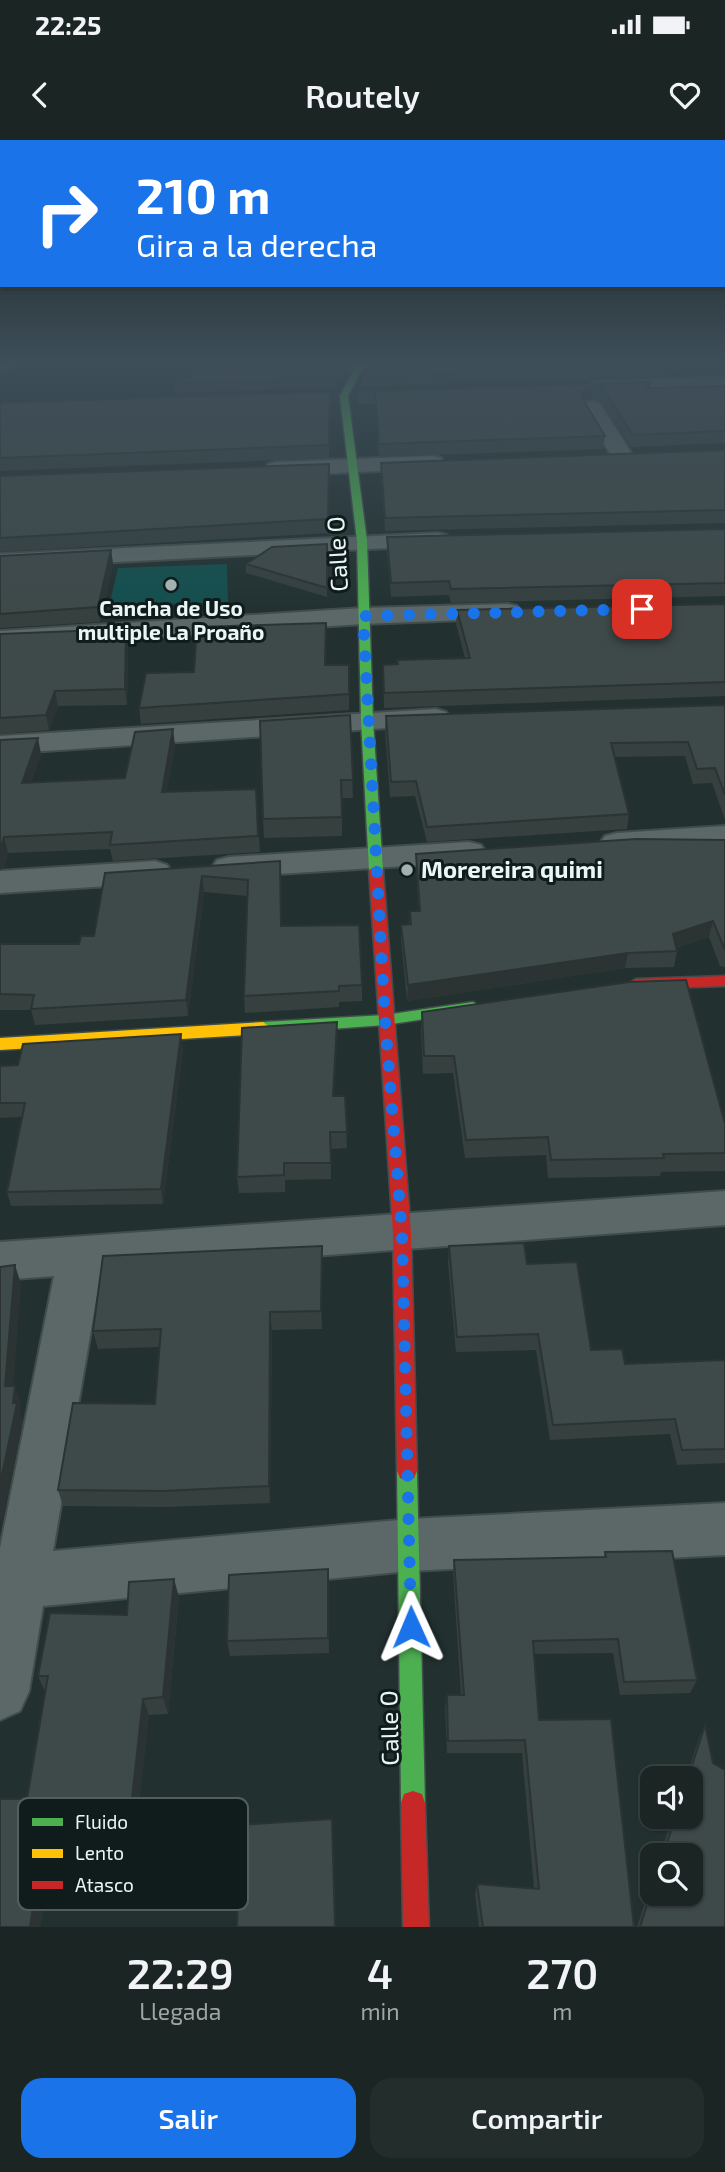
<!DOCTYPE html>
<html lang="es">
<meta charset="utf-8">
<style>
body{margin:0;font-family:"Exo 2",sans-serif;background:#232d2c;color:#f1f3f6;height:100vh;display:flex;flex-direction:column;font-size:26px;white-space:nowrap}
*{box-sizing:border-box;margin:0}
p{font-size:23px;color:#9fa5a6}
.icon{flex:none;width:38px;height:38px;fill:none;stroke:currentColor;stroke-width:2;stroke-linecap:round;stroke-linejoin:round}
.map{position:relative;height:1787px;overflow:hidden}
.sheet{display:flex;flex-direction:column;background:#1a2524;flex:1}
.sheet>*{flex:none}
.hud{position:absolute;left:0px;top:0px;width:726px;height:147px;box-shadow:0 2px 5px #0004,0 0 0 2px #384241;background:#1a73e8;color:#fff;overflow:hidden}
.tools{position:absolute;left:640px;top:1626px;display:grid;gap:14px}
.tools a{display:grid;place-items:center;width:63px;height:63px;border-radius:14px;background:#1a2524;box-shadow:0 2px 5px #0004,0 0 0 2px #384241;font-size:35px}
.pin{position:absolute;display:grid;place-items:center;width:60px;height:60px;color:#fff;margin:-30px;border-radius:14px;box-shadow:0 4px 10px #0006}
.me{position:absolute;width:77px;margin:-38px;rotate:359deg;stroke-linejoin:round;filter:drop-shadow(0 0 5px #0008)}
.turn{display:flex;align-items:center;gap:24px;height:147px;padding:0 21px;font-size:32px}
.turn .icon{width:91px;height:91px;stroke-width:2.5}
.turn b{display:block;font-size:49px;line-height:60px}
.eta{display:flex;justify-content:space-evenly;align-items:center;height:119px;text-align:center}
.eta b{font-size:42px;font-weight:600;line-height:49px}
.primary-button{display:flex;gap:14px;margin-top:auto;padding:14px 21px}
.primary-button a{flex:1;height:80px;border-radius:21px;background:#1a73e8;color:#fff;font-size:28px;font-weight:600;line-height:80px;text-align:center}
.primary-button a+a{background:#232d2c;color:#f1f3f6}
.status{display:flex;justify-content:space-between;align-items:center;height:49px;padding:0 35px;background:#1a2524;direction:ltr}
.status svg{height:19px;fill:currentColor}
header{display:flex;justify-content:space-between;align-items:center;height:91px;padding:0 21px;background:#1a2524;font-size:32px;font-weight:600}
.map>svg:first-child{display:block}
.green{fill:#134f4e}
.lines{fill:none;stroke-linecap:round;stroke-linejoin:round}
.street-casing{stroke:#404d4c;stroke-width:4}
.fast-casing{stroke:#404d4c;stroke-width:3}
.slow-casing{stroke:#404d4c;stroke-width:3}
.jam-casing{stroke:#404d4c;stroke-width:3}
.street{fill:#5c6867;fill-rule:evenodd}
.fast{fill:#4caf50;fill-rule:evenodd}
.slow{fill:#ffc107;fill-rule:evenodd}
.jam{fill:#c62828;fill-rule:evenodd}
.wall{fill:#35403f}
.shaded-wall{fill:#2b3433}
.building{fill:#3e4a49;stroke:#2b3433;stroke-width:2}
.route{stroke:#1a73e8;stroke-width:12;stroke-dasharray:0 21.6}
.poi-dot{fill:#a3b2b1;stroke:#101c1b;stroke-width:2.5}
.labels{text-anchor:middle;stroke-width:6;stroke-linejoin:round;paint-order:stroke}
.far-poi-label{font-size:21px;font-weight:bold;fill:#e8f7f6;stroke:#101c1b}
.street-label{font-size:24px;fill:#e8f7f6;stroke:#101c1b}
.poi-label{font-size:24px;font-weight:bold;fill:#e8f7f6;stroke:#101c1b;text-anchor:start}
.key{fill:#101c1b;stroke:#515e5d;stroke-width:2}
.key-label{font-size:19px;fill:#e8f7f6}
</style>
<div class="status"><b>22:25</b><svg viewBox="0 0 49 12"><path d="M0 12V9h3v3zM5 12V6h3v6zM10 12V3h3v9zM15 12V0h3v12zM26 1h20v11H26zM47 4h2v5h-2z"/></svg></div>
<header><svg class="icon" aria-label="back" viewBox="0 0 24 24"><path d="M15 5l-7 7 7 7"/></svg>Routely<svg class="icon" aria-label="heart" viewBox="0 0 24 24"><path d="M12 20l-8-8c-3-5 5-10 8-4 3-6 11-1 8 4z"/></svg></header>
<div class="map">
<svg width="725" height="1787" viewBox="0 0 725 1787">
<rect width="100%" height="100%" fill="#223130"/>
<!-- green -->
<path class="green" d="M227 424 228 462 109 466 118 428Z"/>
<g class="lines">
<defs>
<path id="street" d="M0 222H19L16 226 0 233Z
M321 222H366L370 226 360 232 324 226Z
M725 237V249L598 253 591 251 588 247 591 243 598 241Z
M592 261 599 263 602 267 634 317 631 322H615L582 267 585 263Z
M433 316 441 318 444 323 441 328 276 336 268 334 265 329 268 324 276 322Z
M438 393 447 395 450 400 447 405 0 428V414Z
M508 464 517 466 521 472 517 478 363 484 0 507V491L363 468Z
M436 569 446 572 451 578 446 584 0 614V596Z
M725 686V706L617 713 605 710 600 703 605 696 617 693Z
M469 702 481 705 486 712 481 719 469 722 229 737 217 734 212 727 217 720 229 717Z
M155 721 167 725 172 732 167 739 155 743 0 753V731Z
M725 1051V1085L101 1132 53 1411 410 1379 725 1363V1415L410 1431 43 1466 29 1551 20 1571 0 1580V1408L54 1136 0 1140V1102Z"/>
<path id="fast" d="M361 222H370L363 227 348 256 367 401 373 580 383 730 376 734 369 730 361 580 357 401 340 256 356 226Z
M473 862 481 867 478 871 385 885 263 894 255 888 263 882 385 875Z
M407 1321 414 1324 417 1331 425 1663 422 1672 413 1675 404 1672 401 1663 397 1331 400 1324Z"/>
<path id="slow" d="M263 882 271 888 263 894 0 910V898Z"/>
<path id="jam" d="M376 726 383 730 411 1093 417 1331 414 1338 407 1341 400 1338 397 1331 393 1093 369 730Z
M725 836V846L636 849 628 844 636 839Z
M413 1651 422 1654 425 1663 429 1787H403L401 1663 404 1654Z"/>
</defs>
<!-- street casing -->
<use href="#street" class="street-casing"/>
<!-- fast casing -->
<use href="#fast" class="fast-casing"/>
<!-- slow casing -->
<use href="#slow" class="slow-casing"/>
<!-- jam casing -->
<use href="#jam" class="jam-casing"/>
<!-- street -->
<use href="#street" class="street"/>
<!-- fast -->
<use href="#fast" class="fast"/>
<!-- slow -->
<use href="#slow" class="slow"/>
<!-- jam -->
<use href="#jam" class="jam"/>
</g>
<!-- wall -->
<path class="wall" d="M372 222H678L677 226 667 236 362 246V237Z
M345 223V232L336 247 175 253V243Z
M651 242 650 248 725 246V303L631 307 601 262 591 258 584 261 605 296 603 309 379 317 375 264H358V252Z
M332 252V265H330L329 318 0 331V263Z
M725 310V383L385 391 381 335V323Z
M0 336 329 337 328 393 0 412Z
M725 389V456L451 463 449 455 391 457 387 410V397Z
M327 404V457L246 433V424Z
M111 410 113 424 100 482 0 488V416Z
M725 464V556L384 568 383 525 465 518 456 484 457 470Z
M126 489 128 504 127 565 58 566 49 590 0 594V494Z
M326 498V525H349V570L141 584 139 568 194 532Z
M725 565V680L712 643 693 644 685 616 615 617 629 674 627 689 427 702 415 656 390 657 385 591 386 576Z
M350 575 353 658H342V696L264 698 263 679Z
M0 600 41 614 31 642 125 638 175 605 166 652 256 649 260 712 113 721 110 709 8 713 4 728Z
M725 700V827L720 826 709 797 676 808 677 811 674 827 625 828 407 861 401 800V785H409L410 771H419L416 729V714Z
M280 721 281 786 362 845V861L339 862V867L245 873 244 856 247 756 204 752 188 876 35 885 31 870H0V804H79L94 796 105 733Z
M422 872 725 984V1031L661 1032 660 1036 548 1038 546 1015 465 1018 453 933 423 934 421 890Z
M337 899 334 956H345L347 1008 331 1009V1039L285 1040V1052L239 1053 237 1037Z
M183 909 163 1064 11 1066 7 1052 22 977 0 978V926L18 925Z
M322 1106V1189L272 1190 270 1363 168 1367 63 1366 58 1350 155 1264 160 1207 98 1209 93 1191Z
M449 1106 527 1124 591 1210 625 1224 725 1220V1323L677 1325 670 1294 550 1300 536 1210 456 1212 448 1122Z
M605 1412 697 1540 690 1553 620 1555 613 1513 534 1514 539 1580 634 1787H479L475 1754 477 1744 534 1749 522 1613H447L445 1568 447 1555H461L453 1434 454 1420 604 1417Z
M328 1429 329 1513 230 1516 227 1501Z
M179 1457 168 1574 149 1575 139 1658H153L158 1673 151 1740 48 1741 40 1787H0L27 1659 45 1552 38 1536 127 1475Z
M705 1585 713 1623 725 1787H637L653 1738V1754L691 1715H660L673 1676H691V1638H686L699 1598Z
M332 1679 238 1764 224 1765 221 1756Z"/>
<!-- shaded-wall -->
<path class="shaded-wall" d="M674 222H678L677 226 667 236 668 227Z
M345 223V232L336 247V238Z
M593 246 591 258 583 261 581 256 584 249Z
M332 252V265H330L329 318 330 253Z
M111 410 113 424 100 482 98 467Z
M126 489 128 504 127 565 125 549Z
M55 551 58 566 49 590 46 575Z
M173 589 175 605 164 668 162 652Z
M38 598 41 614 26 658 22 643Z
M4 697 8 713 4 728 0 730V712Z
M202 736 204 752 188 876 186 860Z
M713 781 709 797 669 810 673 794Z
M628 813 625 828 407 861 408 845Z
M337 882V899L334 973 333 956Z
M181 894 183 909 163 1064 161 1049Z
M322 1106V1189L321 1171Z
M15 1125 21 1144 12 1264 5 1246Z
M270 1172 272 1190 270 1363 269 1346Z
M15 1246 21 1263 20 1272 23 1280 2 1383 0 1378V1344Z
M174 1439 179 1457 168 1574 163 1557Z
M143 1559 149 1575 138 1673 132 1658Z
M153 1658 158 1673 151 1740 146 1727Z
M39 1728 48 1741 40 1787H30Z"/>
<!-- building -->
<path class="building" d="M215 222H335L345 223 336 238 175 243Z
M372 222H674L668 227 362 237Z
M651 242 645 248 725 246V291L633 295 603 249 593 246 584 249 581 256 605 296 379 304 375 252H358Z
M332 252 330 253 329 305 0 318V263Z
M725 310V370L385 378 381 323Z
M329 324 328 379 0 398V336Z
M725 389V443L451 449 449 441 391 443 387 397Z
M327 404V448L246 424 272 407Z
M111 410 98 467 0 474V416Z
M725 464V542L384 553 383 525 398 524 397 520 470 518 457 470Z
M326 483 325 525H349V554L139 568 146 533 194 532 197 487Z
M126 489 125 549 55 551 46 575 0 578V494Z
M725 565V655L715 628 697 629 688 602 611 603 629 674 427 687 416 641 391 642 386 576Z
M350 575 353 640H341L342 677 263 679 260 581Z
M173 589 162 652 256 649 258 696 110 705 112 692 4 697 0 712V600L38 598 22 643 125 638 135 592Z
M636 699 725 700V810L713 781 673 794 677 811 628 813 408 845 401 785 411 784 410 771H420L416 714Z
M280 721 281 786 359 785 362 845 339 846V851L244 856 248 740 202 736 186 860 31 869 34 855 0 854V804H79L81 796H94L105 733Z
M686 840 725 984V1013L663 1014 664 1018 551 1020 548 997 466 1000 454 916H424L422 872 629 842Z
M337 882 333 956H345L347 992H330L331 1023H284V1035L237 1037 242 888Z
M181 894 161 1049 7 1052 25 963H0V926L18 925 23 904Z
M524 1103 527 1124 577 1122 591 1210 622 1209 625 1224 725 1220V1309L682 1310 675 1279 553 1285 538 1194 457 1197 449 1106Z
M322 1106 321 1171 270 1172 269 1346 164 1351 58 1350 73 1263 155 1264 161 1189 93 1191 103 1116Z
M15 1125 5 1246H15L13 1263H17L0 1344V1127Z
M672 1411 697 1540 624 1542 618 1499 533 1501 539 1580 611 1579 634 1787H483L477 1744 539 1749 525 1600 448 1601 447 1555H464L454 1420 606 1417 605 1412Z
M328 1429V1498L227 1501 229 1435Z
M174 1439 163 1557 143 1559 132 1658H153L146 1727 39 1728 30 1787H0V1659H27L48 1536H38L50 1473 127 1475 129 1442Z
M705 1585 713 1623 725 1630V1787H640L653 1746V1754H691V1715H663L676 1676H691V1638H688Z
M332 1679 335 1787H237L238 1755 221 1756 223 1686Z"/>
<!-- sky -->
<linearGradient id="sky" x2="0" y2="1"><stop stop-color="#131b1a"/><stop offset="0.47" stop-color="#3e4e59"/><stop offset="1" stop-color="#3e4e59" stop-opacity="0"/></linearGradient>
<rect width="725" height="472" fill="url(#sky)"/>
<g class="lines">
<!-- route -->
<path class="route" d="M411 1487 402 1093 385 880 363 476 642 469"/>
</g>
<!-- markers -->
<g class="poi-dot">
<circle cx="171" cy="445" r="7"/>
<circle cx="407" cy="730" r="7"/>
</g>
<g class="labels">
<!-- far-poi labels -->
<g class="far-poi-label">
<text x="171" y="476">Cancha de Uso<tspan x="171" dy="24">multiple La Proaño</tspan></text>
</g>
<!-- street labels -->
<g class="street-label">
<text transform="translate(338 414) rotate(-93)" y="8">Calle O</text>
<text transform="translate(390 1588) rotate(-91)" y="8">Calle O</text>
</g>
<!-- poi labels -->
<g class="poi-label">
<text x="421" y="738">Morereira quimi</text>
</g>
</g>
<!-- legend -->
<rect x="18" y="1658" width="230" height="112" rx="10" class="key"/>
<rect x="32" y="1678" width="31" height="8" fill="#4caf50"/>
<rect x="32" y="1709" width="31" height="9" fill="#ffc107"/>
<rect x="32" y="1741" width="31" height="8" fill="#c62828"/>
<g class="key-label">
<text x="75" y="1689">Fluido</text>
<text x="75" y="1720">Lento</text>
<text x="75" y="1752">Atasco</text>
</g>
</svg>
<div class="tools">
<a><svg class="icon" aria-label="sound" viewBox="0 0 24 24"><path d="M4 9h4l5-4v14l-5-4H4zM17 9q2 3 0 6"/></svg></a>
<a><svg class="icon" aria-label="search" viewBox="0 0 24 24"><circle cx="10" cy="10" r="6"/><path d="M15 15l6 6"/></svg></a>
</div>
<div class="pin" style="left:642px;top:469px;background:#d93025"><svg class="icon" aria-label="arrive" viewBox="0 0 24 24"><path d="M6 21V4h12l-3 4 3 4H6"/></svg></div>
<svg class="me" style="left:411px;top:1487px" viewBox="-20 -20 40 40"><path d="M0-17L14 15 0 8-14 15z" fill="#1a73e8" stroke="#fff" stroke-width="4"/></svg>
<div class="hud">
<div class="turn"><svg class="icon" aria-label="right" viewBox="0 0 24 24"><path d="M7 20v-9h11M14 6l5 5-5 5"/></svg><div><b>210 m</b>Gira a la derecha</div></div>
</div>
</div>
<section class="sheet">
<div class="eta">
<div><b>22:29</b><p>Llegada</p></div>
<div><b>4</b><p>min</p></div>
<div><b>270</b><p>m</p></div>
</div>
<div class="primary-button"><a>Salir</a><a>Compartir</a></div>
</section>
